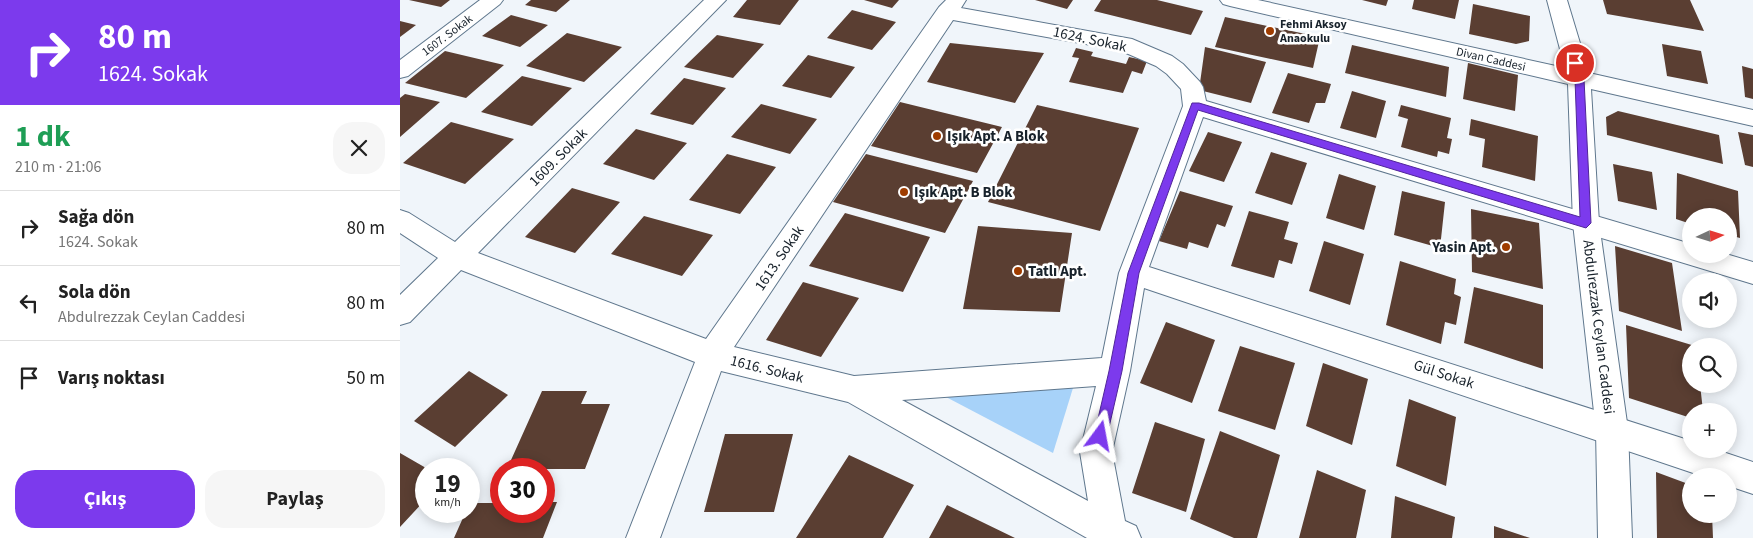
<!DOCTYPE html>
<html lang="tr">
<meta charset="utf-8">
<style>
body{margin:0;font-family:"Source Sans 3",sans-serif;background:#f6f6f6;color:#222;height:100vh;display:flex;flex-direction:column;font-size:19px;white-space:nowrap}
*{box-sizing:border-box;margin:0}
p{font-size:16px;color:#767676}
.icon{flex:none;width:28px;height:28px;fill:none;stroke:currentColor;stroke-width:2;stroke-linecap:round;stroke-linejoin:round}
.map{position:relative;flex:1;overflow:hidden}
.details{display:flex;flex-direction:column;background:#fff;width:400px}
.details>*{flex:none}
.guide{background:#7c3aed;color:#fff;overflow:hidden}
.needle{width:32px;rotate:86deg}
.tools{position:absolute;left:1282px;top:208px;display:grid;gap:10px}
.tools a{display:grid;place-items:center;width:55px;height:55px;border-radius:50%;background:#fff;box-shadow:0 2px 12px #0003;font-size:25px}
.speed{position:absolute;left:15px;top:458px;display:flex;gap:10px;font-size:25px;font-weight:700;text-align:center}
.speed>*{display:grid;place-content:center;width:65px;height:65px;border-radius:50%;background:#fff;box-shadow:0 2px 12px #0003;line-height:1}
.speed small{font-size:12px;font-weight:400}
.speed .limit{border:8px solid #d22;background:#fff;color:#111}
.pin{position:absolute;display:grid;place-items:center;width:42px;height:42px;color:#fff;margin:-21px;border:2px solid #fff;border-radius:50%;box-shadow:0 1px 5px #0007}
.me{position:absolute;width:55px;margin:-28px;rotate:13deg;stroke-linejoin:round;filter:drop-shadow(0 0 4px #0008)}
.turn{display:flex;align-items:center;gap:18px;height:105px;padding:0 15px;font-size:22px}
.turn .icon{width:65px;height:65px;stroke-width:2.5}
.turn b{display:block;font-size:35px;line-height:42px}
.round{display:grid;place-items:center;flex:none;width:52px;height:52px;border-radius:20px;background:#f6f6f6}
.head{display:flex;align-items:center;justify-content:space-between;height:85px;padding:0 15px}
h1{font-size:30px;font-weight:700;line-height:38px;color:#1e9e55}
.cta{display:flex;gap:10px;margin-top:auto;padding:10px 15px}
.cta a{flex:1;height:58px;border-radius:20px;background:#7c3aed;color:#fff;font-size:20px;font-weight:700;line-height:58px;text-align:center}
.cta a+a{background:#f6f6f6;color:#222}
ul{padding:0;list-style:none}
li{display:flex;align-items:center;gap:15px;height:75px;padding:0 15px;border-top:1px solid #e0e0e0}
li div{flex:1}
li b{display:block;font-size:19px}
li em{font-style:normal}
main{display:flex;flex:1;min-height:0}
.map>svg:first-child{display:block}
.green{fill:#a7d2f9}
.building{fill:#5a3e32}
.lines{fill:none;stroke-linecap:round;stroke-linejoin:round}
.street-casing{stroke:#5f778d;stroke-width:2}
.secondary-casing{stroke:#5f778d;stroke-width:2}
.street{fill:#fff;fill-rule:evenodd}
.secondary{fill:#fff;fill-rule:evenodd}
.route{fill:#7c3aed;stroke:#51269a}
.poi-dot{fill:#9f3c00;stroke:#fff;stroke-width:2}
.labels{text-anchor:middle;stroke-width:5;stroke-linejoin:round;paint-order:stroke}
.far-poi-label{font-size:12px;font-weight:bold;fill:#18222b;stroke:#fff;text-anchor:start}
.far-street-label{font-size:12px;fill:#18222b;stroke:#fff}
.street-label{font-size:15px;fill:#18222b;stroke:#fff}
.poi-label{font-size:15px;font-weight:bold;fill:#18222b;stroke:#fff;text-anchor:start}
</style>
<main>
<section class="details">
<div class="guide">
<div class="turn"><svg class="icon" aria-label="right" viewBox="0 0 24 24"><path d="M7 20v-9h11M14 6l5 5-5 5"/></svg><div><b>80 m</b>1624. Sokak</div></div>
</div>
<div class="head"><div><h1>1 dk</h1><p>210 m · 21:06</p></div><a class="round"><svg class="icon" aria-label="close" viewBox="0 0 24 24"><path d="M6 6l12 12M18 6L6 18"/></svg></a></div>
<ul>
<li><svg class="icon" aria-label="right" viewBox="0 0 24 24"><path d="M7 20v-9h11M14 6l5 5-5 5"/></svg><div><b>Sağa dön</b><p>1624. Sokak</p></div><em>80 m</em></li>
<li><svg class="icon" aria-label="left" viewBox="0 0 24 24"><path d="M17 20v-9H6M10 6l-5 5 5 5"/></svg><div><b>Sola dön</b><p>Abdulrezzak Ceylan Caddesi</p></div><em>80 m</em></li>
<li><svg class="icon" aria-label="arrive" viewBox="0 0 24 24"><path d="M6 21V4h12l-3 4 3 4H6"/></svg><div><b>Varış noktası</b></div><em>50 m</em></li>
</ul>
<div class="cta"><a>Çıkış</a><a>Paylaş</a></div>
</section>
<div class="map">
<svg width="1353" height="538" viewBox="0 0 1353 538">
<rect width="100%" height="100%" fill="#f0f5fa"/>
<!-- green -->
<path class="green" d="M673 388 653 453 546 397 672 388Z"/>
<!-- building -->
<path class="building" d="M9 0H50L41 7Z
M131 0H170L156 12 125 5Z
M347 0H399L380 25 333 17Z
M464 0H499L492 8Z
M635 0H673L667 9Z
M701 0H757L803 11 791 35 694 11Z
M962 0H988L986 6Z
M1014 0H1059L1055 19 1012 9Z
M1203 0H1290L1304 31 1207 14Z
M1073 4 1130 16 1129 41 1116 44 1069 34Z
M452 10 496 22 472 50 427 38Z
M111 15 148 25 120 47 82 36Z
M825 17 920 37 913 68 815 47Z
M0 21 16 25 0 37Z
M167 33 222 47 184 82 126 66Z
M317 35 364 44 333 78 284 67Z
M550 43 644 53 615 103 527 82Z
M1262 44 1301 51 1308 84 1267 76Z
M952 45 1049 67 1046 97 945 73Z
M805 47 866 62 851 103 799 90Z
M676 48 693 52 691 56 726 64 729 57 747 61 742 74 732 71 723 93 669 82 679 58 672 57Z
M45 51 104 65 66 98 5 83Z
M408 55 455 67 431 98 382 86Z
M1068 63 1118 75 1115 111 1063 99Z
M1342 66 1353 69V99L1345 97Z
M888 73 931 84 925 103H916L909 123 872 113Z
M122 76 172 88 132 126 81 112Z
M284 78 326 88 293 125 250 114Z
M952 91 986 101 976 138 940 128Z
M5 94 40 102 0 137V98Z
M500 102 602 127 577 173 471 146Z
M361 104 417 119 390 154 331 137Z
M637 105 739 128 700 231 588 202Z
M1001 105 1051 118 1047 138 1052 139 1049 154 1038 151 1037 157 1001 147 1008 119 998 116Z
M1218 111 1319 135 1323 164 1207 135 1206 117Z
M1071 119 1138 136 1135 181 1082 167 1085 139 1069 135Z
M51 122 114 139 65 184 3 163Z
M236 129 287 143 254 180 203 164Z
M808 132 842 142 824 182 789 171Z
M1338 132 1353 135V167L1345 165Z
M871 152 907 163 892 205 855 193Z
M327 154 376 167 340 214 289 200Z
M466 154 573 181 545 233 433 202Z
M1213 164 1252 172 1257 210 1218 201Z
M1277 173 1338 191 1340 238 1329 235V216H1291V224L1276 219Z
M939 174 976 186 964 230 926 218Z
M172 188 220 202 175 253 125 237Z
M780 191 833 206 825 227 817 224 808 248 789 242 787 249 759 241Z
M1002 191 1045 202 1040 248 994 235Z
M1071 209 1139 223 1143 289 1072 272Z
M849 211 889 222 884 239 898 243 892 264 879 260 874 278 831 266Z
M445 213 530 237 503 292 409 266Z
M244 216 313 235 282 276 211 254Z
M578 226 672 233 660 312 563 309Z
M924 241 964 254 950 305 909 291Z
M1215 246 1272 263 1282 331 1219 311Z
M1000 261 1056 279 1054 294 1061 297 1056 325 1045 322 1041 344 986 325Z
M403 282 459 298 421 357 366 340Z
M1074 287 1143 305V369L1064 343Z
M766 322 815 340 792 403 740 383Z
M1226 325 1295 346H1291V384H1300L1303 411H1291V418L1229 398Z
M840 346 895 363 875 430 818 411Z
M923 363 968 379 952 445 906 426Z
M69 371 108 395 55 447 14 421Z
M142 391H187L181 404H210L185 469H107Z
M1009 399 1056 417 1046 486 996 466Z
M755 422 805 439 786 512 732 493Z
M820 431 880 455 857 538H834L790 519Z
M325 434H393L374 512H304Z
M0 453 26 468V499L0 527Z
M449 455 514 485 483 538H396Z
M917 470 966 490 956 538H899Z
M1256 472 1291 485V514H1312L1313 538H1257Z
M995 496 1055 517 1052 538H991Z
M144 502H157L143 538H54L66 511H69L70 503H101V511H144Z
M547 505 615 538H529Z
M1094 526 1130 538H1094Z"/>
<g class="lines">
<defs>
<path id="street" d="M80 0H103L100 4 8 76 0 78V60Z
M304 0H326L78 253 306 339 539 7 546 0H566L561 8 732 39 772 56 783 64 800 82 803 87 806 101 1291 244V254H1326L1353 262V284L803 117 749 267 1291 441V449H1314L1353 462V494L1329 486V476H1302L744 288 730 371 712 452 725 521 736 526 741 538H687L448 402 321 371 260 538H226L295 362 61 270 10 322 0 325V295L38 258 0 233V210L9 213 55 242ZM553 20 719 50 756 66 767 74 781 89 783 106 719 273 702 358 454 376 334 347ZM696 386 680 452 688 501 502 400Z"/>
<path id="secondary" d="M820 0H858L1165 68 1147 0H1167L1189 73 1353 110V126L1191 89 1199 223 1228 430 1232 538H1198L1196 430 1173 223 1168 84 830 6 823 4Z"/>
</defs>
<!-- street casing -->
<use href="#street" class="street-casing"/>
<!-- secondary casing -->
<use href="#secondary" class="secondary-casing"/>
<!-- street -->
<use href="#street" class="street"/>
<!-- secondary -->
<use href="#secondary" class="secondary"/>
</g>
<!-- route -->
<path class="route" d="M1175 60 1180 63 1184 79 1191 223 1186 228 798 110 739 273 722 371 707 436 705 440 700 442 696 440 694 436 709 371 728 273 792 103H799L1180 217 1175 79 1170 63Z"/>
<!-- markers -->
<g class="poi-dot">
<circle cx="870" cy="31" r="5"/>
<circle cx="537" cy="136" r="5"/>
<circle cx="504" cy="192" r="5"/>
<circle cx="1106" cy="247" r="5"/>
<circle cx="618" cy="271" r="5"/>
</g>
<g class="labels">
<!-- far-poi labels -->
<g class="far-poi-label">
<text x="880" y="28">Fehmi Aksoy<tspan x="880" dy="14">Anaokulu</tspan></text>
</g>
<!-- far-street labels -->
<g class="far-street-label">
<text transform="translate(47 35) rotate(-37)" y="4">1607. Sokak</text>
<text transform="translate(1091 59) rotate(13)" y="4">Divan Caddesi</text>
</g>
<!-- street labels -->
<g class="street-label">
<text transform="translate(690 39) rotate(12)" y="5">1624. Sokak</text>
<text transform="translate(158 157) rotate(-45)" y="5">1609. Sokak</text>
<text transform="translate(379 258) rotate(-56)" y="5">1613. Sokak</text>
<text transform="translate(1199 327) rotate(83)" y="5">Abdulrezzak Ceylan Caddesi</text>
<text transform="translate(367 369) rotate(14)" y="5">1616. Sokak</text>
<text transform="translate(1044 374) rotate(18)" y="5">Gül Sokak</text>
</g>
<!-- poi labels -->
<g class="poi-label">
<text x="547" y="141">Işık Apt. A Blok</text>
<text x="514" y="197">Işık Apt. B Blok</text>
<text x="1096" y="252" text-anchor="end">Yasin Apt.</text>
<text x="628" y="276">Tatlı Apt.</text>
</g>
</g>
</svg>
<div class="tools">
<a><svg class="needle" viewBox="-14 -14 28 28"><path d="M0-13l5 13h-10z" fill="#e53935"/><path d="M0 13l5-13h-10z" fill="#767676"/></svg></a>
<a><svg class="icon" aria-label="sound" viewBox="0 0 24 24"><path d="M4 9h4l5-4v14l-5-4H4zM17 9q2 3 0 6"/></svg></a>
<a><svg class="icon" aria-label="search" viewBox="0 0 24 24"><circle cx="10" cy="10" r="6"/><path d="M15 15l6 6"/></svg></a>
<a>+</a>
<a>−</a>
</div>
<div class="speed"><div>19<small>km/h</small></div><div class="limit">30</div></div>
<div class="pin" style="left:1175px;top:63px;background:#d93025"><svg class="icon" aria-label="arrive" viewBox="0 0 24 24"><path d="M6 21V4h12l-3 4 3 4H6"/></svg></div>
<svg class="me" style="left:700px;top:436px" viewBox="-20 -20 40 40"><path d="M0-17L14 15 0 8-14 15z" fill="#7c3aed" stroke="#fff" stroke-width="4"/></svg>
</div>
</main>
